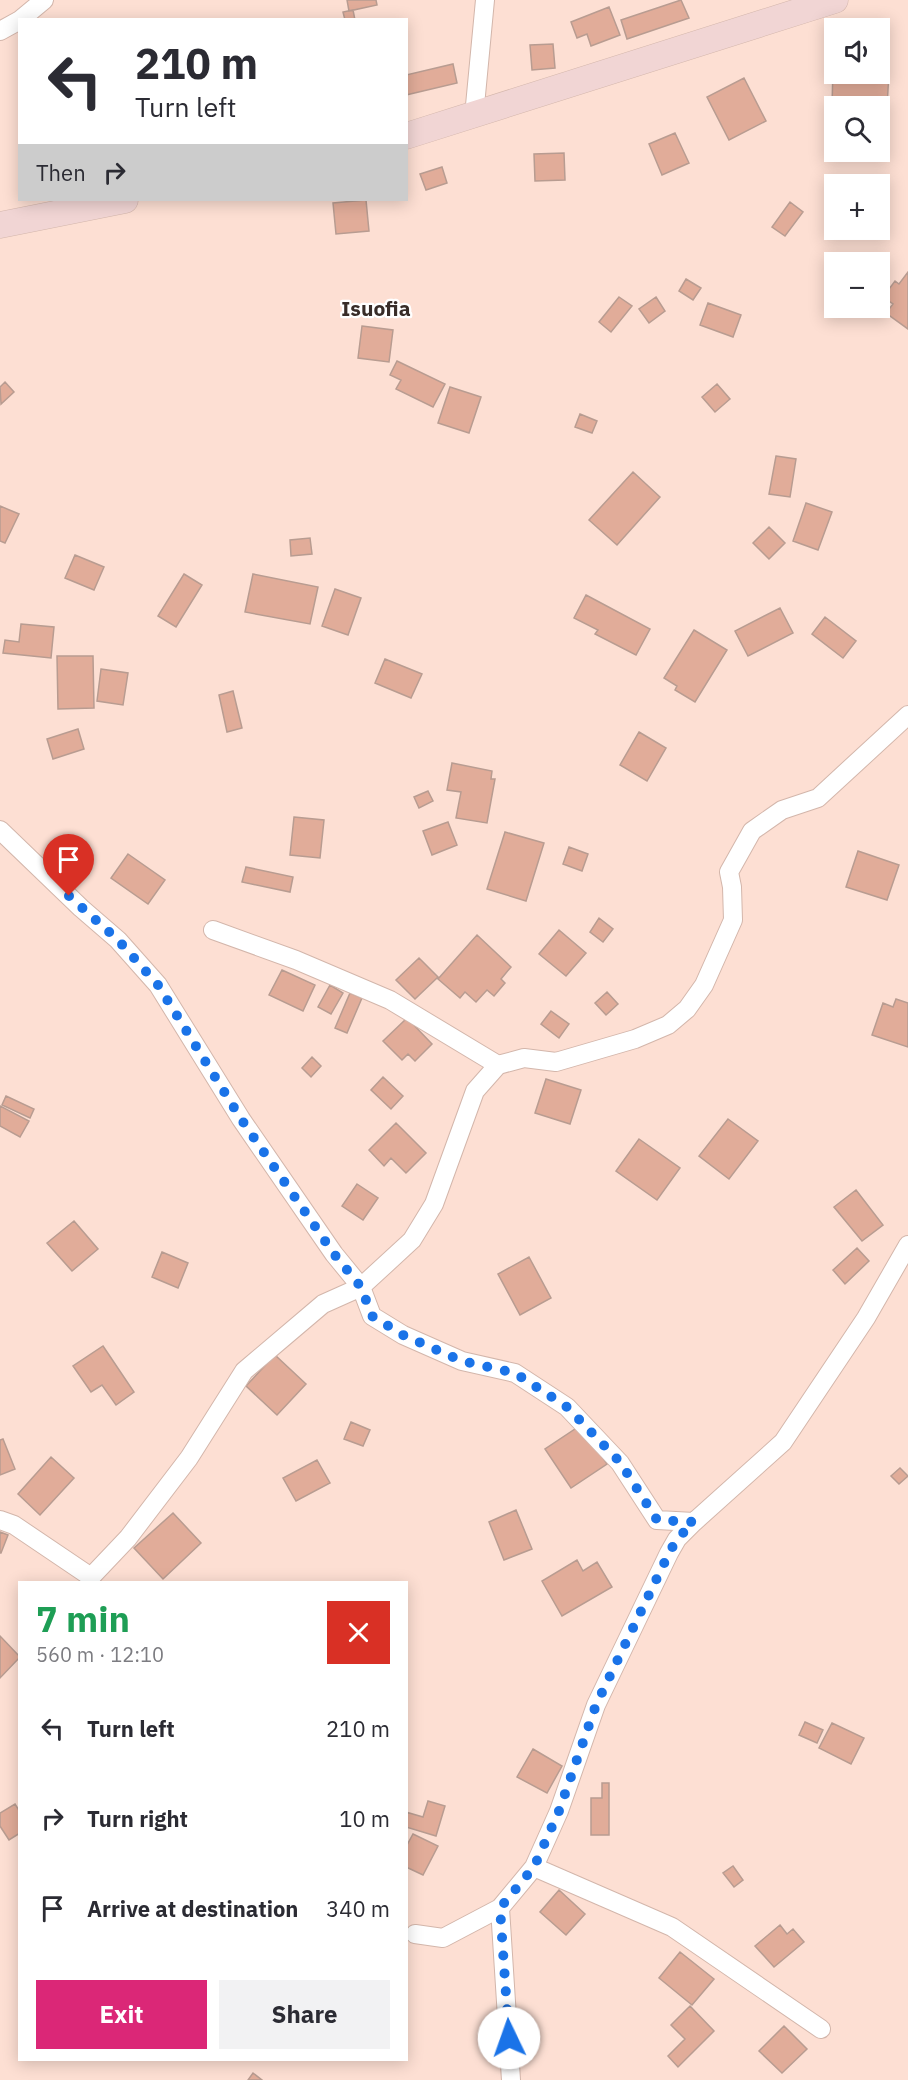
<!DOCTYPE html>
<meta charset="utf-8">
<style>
body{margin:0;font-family:"IBM Plex Sans",sans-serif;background:#f2f2f3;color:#2b2b33;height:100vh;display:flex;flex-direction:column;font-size:22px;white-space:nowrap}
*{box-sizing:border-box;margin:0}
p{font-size:20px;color:#7c7c81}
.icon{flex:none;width:33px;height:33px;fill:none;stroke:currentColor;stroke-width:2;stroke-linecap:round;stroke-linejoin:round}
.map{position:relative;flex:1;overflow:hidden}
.sheet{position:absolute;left:18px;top:1581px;width:390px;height:480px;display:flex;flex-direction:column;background:#fff;border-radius:0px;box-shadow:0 3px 15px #0003}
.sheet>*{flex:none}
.top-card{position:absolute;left:18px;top:18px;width:390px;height:183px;border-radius:0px;box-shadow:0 3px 15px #0003;background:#fff;color:#2b2b33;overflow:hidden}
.buttons{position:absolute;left:824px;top:18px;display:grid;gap:12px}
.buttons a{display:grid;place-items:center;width:66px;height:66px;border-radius:0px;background:#fff;box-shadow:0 3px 15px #0003;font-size:30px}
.pin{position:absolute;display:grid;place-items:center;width:51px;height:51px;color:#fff;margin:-62px -26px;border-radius:50% 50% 50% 0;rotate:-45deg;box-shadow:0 0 6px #0007}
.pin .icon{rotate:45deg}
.me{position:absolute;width:66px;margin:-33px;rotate:357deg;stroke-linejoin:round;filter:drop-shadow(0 0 4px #0008)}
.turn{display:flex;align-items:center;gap:21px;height:126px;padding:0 18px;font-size:27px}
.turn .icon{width:78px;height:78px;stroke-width:2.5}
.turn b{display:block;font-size:42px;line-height:51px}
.then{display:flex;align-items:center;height:57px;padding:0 18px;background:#0003;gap:12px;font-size:22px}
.round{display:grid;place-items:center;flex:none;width:63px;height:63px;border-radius:0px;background:#f2f2f3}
.overview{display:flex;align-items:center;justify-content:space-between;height:102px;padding:0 18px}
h1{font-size:36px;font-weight:700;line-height:45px;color:#1e9e55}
.primary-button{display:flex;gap:12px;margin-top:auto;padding:12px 18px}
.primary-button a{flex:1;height:69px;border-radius:0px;background:#db2777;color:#fff;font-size:24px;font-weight:700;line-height:69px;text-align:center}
.primary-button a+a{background:#f2f2f3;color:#2b2b33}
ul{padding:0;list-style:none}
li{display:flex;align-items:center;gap:18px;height:90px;padding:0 18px}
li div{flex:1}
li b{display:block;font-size:22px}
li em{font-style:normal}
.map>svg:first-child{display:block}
.building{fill:#e1ac99;stroke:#b89c91;stroke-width:1.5}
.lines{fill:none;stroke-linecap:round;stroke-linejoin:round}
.street-casing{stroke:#d3b6ab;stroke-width:20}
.secondary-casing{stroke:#d3b6ab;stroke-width:27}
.street{stroke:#fff;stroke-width:18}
.secondary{stroke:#f1d5d4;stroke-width:26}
.route{stroke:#1a73e8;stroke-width:10;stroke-dasharray:0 18}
.labels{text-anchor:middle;stroke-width:4.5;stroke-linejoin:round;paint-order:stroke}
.quarter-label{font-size:21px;font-weight:bold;fill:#382c28;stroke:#fff}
</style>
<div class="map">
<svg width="908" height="2080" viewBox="0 0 908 2080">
<rect width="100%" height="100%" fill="#fddfd3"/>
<!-- building -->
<path class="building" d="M347 0H376L377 5 349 11Z
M681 0 689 18 627 39 621 20Z
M609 7 620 35 591 46 587 34 577 38 571 22Z
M353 10 355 20H345L343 12Z
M553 44 555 68 532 70 530 45Z
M453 64 457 83 406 95V75Z
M833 70 834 74 889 72 887 107 832 105Z
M744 78 766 121 729 140 707 97Z
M675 133 689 163 662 175 649 144Z
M564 153 565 180 535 181 534 154Z
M442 167 447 183 426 190 420 174Z
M366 200 369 231 336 234 333 203Z
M790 202 803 212 785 236 772 227Z
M908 272V329L886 313 893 304 883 297 895 281 899 284Z
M686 279 701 288 693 300 679 291Z
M619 297 632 306 611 332 599 322Z
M656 297 665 311 649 323 639 309Z
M708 303 741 315 733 337 700 325Z
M362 326 393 330 389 362 358 358Z
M397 361 445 384 433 407 396 389 401 380 390 375Z
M5 382 14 392 1 404 0 387Z
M717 384 730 399 715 412 702 397Z
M450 387 481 397 469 433 438 423Z
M580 414 597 421 592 433 575 427Z
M776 456 796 459 790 497 769 494Z
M633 472 660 497 617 545 589 520Z
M806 503 832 512 818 550 793 541Z
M0 506 19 514 5 543 0 541Z
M769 527 785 543 769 559 753 543Z
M310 538 312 554 291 556 290 540Z
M75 555 104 567 94 590 65 578Z
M184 574 202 585 176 627 158 616Z
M253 574 318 587 310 624 245 612Z
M335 589 361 598 348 635 322 626Z
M586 595 650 629 636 655 595 634 598 630 574 618Z
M780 608 793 633 748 656 735 631Z
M825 617 856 641 843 658 812 634Z
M21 624 54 627 51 658 3 653 5 640 19 642Z
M694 630 727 650 695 702 675 690 677 686 664 678Z
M57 656H93L94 708 58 709Z
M385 659 422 674 411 698 375 683Z
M101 669 128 673 123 705 97 701Z
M233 691 242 728 227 732 219 695Z
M78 729 84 749 53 759 47 739Z
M639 732 666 748 647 781 620 765Z
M452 763 492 771 491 779H495L487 823 456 818 461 792 447 790Z
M428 791 433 801 419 808 414 797Z
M294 817 324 820 320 858 290 855Z
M448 822 457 845 432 855 423 831Z
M505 832 544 843 526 901 487 889Z
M569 847 588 854 582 871 563 864Z
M858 851 899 865 887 900 846 887Z
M128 854 165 880 148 904 111 878Z
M246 867 293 877 290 892 242 882Z
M599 918 613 929 603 942 590 932Z
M559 930 586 953 566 976 539 954Z
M477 935 511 967 501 979 505 983 494 996 487 990 476 1002 465 992 460 998 438 979Z
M419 958 438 977 415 999 396 980Z
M282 970 315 985 303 1011 269 995Z
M330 985 343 993 331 1014 318 1007Z
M607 992 618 1004 606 1015 595 1003Z
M350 993 362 998 347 1033 335 1028Z
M896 999 908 1003V1047L872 1035 883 1003 893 1007Z
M551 1011 569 1024 559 1038 541 1024Z
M407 1018 432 1044 415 1061 408 1054 402 1060 383 1041Z
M312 1057 321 1066 311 1077 302 1068Z
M383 1077 403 1096 391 1109 371 1090Z
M546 1079 581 1090 570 1124 535 1113Z
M6 1096 34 1109 30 1118 2 1105Z
M0 1106 29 1121 20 1137 0 1126Z
M728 1119 758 1141 729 1179 699 1156Z
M396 1123 426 1153 406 1173 391 1158 384 1166 369 1150Z
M639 1139 680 1168 657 1200 616 1171Z
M357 1184 378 1198 363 1220 342 1206Z
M856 1190 883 1225 862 1241 834 1207Z
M74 1221 98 1249 72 1271 47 1243Z
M857 1248 869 1261 845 1284 833 1270Z
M162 1252 188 1263 178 1288 152 1277Z
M529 1257 551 1298 520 1315 498 1274Z
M103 1346 134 1392 116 1405 102 1385 91 1392 73 1366Z
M275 1355 306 1384 277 1415 246 1386Z
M351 1422 370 1430 363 1446 344 1439Z
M581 1425 607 1464 571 1488 545 1449Z
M3 1439 15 1469 0 1475V1440Z
M51 1457 74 1478 40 1515 18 1494Z
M317 1460 330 1483 296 1501 283 1478Z
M900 1468 908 1476 899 1484 891 1476Z
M516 1510 532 1549 504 1560 489 1522Z
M173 1513 201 1543 163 1579 134 1548Z
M0 1532 8 1535 1 1553H0Z
M577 1560 583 1571 597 1562 612 1587 562 1616 542 1581Z
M0 1636 20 1657 0 1678Z
M805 1722 823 1730 817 1743 799 1735Z
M832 1723 864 1738 851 1764 819 1748Z
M533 1749 562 1766 547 1793 517 1777Z
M602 1783H609V1835H591V1798H602Z
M428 1801 445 1806 436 1836 406 1827V1812L423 1817Z
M15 1804 20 1812V1833L9 1840 0 1826V1813Z
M413 1834 438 1846 423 1875 406 1867V1847Z
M733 1866 743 1880 734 1887 723 1873Z
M559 1890 585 1914 566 1935 540 1912Z
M780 1925 787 1934 793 1929 804 1942 774 1967 755 1946Z
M680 1952 714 1979 692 2005 659 1978Z
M690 2006 714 2031 678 2067 668 2056 685 2039 671 2025Z
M784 2026 807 2049 782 2073 759 2051Z
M253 2073 262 2080H248Z"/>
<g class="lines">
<defs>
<path id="street" d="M20 20 44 0
M0 31 20 20
M474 116 485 0
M0 830 81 908 118 940 158 985 241 1119 334 1254 361 1287 372 1316 403 1335 462 1361 515 1373 567 1407 620 1463 657 1520 694 1522 677 1539 669 1553 596 1705 559 1811 534 1867 500 1908 443 1938 415 1934
M213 930 296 960 390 1000 498 1065
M0 1520 14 1525 91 1577 128 1538 189 1458 244 1371 323 1304 361 1287 412 1240 434 1204 475 1091 498 1065 524 1058 556 1062 635 1039 668 1025 687 1009 704 985 733 920 732 887 729 872 752 831 782 810 818 798 908 715
M694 1522 783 1442 866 1318 908 1245
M534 1867 672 1927 821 2029
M500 1908 511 2080"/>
<path id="secondary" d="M406 136 835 0
M0 225 125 200"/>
</defs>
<!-- street casing -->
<use href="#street" class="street-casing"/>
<!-- secondary casing -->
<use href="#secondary" class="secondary-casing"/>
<!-- street -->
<use href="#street" class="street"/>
<!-- secondary -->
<use href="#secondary" class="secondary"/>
</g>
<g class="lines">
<!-- route -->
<path class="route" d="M69 896 118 940 158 985 241 1119 334 1254 361 1287 372 1316 403 1335 462 1361 515 1373 567 1407 620 1462 657 1520 694 1522 677 1539 669 1553 596 1705 559 1811 534 1867 500 1908 509 2038"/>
</g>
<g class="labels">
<!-- quarter labels -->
<g class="quarter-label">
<text x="376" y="316">Isuofia</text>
</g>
</g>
</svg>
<div class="buttons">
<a><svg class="icon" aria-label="sound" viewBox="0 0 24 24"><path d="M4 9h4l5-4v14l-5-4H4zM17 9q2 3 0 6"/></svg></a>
<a><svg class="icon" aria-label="search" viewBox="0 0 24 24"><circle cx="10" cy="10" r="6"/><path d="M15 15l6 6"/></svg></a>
<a>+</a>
<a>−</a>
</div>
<div class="pin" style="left:69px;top:896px;background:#d93025"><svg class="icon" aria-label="arrive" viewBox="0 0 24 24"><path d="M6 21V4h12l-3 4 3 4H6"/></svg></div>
<svg class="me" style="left:509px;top:2038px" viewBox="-20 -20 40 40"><circle r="19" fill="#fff"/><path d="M0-13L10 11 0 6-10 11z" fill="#1a73e8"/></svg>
<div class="top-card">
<div class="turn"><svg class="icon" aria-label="left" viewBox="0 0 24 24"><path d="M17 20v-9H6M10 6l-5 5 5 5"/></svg><div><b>210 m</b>Turn left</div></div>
<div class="then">Then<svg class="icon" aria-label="right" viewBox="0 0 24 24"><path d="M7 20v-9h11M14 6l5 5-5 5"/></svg></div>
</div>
<section class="sheet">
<div class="overview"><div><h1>7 min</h1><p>560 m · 12:10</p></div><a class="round" style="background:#d93025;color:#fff"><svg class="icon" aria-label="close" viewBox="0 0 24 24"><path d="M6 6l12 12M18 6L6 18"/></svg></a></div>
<ul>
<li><svg class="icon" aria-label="left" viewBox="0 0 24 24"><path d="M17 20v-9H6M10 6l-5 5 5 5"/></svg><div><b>Turn left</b></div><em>210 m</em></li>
<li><svg class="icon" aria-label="right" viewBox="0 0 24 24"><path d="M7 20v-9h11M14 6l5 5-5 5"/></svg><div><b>Turn right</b></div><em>10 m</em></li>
<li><svg class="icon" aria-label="arrive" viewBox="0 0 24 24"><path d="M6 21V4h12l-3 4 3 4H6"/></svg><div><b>Arrive at destination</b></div><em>340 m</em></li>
</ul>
<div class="primary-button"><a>Exit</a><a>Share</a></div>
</section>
</div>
